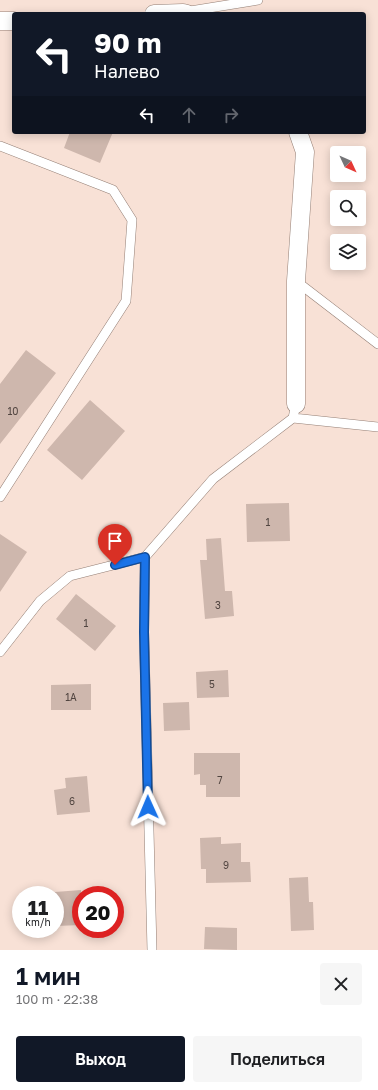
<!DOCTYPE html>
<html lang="ru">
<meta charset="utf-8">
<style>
body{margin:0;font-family:"Golos Text",sans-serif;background:#f6f6f6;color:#202124;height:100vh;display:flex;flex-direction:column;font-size:15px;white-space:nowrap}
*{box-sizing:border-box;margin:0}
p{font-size:13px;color:#757577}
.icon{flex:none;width:22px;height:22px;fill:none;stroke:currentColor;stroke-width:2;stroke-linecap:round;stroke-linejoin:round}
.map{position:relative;height:950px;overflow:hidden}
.panel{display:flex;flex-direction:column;background:#fff;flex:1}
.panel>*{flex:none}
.top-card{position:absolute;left:12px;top:12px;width:354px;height:122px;border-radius:4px;box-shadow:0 2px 10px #0003;background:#111827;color:#fff;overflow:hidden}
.needle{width:26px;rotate:134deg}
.controls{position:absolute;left:330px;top:146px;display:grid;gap:8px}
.controls a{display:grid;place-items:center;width:36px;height:36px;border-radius:4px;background:#fff;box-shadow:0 2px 10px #0003;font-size:20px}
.speed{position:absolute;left:12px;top:886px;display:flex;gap:8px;font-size:20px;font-weight:700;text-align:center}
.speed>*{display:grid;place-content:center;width:52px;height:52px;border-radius:50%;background:#fff;box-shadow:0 2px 10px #0003;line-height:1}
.speed small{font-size:10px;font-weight:400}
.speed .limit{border:6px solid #d22;background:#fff;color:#111}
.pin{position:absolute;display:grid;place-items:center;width:34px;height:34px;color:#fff;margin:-41px -17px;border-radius:50% 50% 50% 0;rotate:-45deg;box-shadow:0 0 4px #0007}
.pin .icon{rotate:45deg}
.me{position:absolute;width:44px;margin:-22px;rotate:359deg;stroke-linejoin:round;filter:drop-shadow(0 0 3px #0008)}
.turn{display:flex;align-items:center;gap:14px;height:84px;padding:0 16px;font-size:18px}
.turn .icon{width:52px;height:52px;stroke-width:2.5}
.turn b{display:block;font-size:28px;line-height:34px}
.lanes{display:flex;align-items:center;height:38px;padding:0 16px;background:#0003;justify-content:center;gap:20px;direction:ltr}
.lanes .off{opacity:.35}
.round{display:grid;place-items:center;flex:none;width:42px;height:42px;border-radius:4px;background:#f6f6f6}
.overview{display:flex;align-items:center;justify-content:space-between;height:68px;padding:0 16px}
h1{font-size:24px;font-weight:600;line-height:30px;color:#111827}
.primary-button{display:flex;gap:8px;margin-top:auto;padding:8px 16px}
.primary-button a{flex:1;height:46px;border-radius:4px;background:#111827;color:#fff;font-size:16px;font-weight:600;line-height:46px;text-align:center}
.primary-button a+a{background:#f6f6f6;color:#202124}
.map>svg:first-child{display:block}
.building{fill:#ceb7ad}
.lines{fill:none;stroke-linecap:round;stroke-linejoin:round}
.lane-casing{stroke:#947f75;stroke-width:10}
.street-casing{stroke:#947f75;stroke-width:19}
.lane{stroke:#fff;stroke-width:9}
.street{stroke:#fff;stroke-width:18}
.route-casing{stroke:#114b97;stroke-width:10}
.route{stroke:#1a73e8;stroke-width:7}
.labels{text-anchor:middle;stroke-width:4;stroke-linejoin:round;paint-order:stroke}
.number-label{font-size:10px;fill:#514540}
</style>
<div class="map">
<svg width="378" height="950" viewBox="0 0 378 950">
<rect width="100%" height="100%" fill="#f8e1d6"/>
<!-- building -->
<path class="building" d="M70 132H113L100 163 64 148Z
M26 350 56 373 0 444V384Z
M90 400 125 431 82 480 47 450Z
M289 503 290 541 247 542 246 504Z
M0 534 27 552 0 592Z
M221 538 225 591H232L234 616 205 619 200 560H207L206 539Z
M76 594 116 626 95 651 56 619Z
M228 670 229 697 197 698 196 672Z
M91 684V710H51V685Z
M189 702 190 730 164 731 163 703Z
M194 753H240V797H206V785H200V774L194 775Z
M87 776 90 812 57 815 54 790 66 788 65 778Z
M221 837V844L241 843V862H250L251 882 206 883V869H201L200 838Z
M308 877 309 902H313L314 930 291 931 289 878Z
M81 890V925L56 926 55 892Z
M205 927 237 928V950L204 949Z"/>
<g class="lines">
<defs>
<path id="lane" d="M184 12 258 0
M0 146 113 190 132 220 126 301 0 497
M296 281 378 344
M293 418 378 427
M0 652 40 601 70 576 145 557
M152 950 144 632 145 557 213 479 293 418 296 404"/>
<path id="street" d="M154 14 183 13 187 14
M0 21H14
M296 404V281L305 152 298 132"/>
</defs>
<!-- lane casing -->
<use href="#lane" class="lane-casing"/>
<!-- street casing -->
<use href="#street" class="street-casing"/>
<!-- lane -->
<use href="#lane" class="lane"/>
<!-- street -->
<use href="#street" class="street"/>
</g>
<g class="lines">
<defs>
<path id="route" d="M115 565 145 557 144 632 148 807"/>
</defs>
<!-- route casing -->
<use href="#route" class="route-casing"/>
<!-- route -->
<use href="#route" class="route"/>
</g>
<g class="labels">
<!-- number labels -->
<g class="number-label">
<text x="13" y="415">10</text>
<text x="268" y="526">1</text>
<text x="218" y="609">3</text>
<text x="86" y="627">1</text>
<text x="212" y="688">5</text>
<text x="71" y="701">1А</text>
<text x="220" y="784">7</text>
<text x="72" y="805">6</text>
<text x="226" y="869">9</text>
</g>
</g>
</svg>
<div class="controls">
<a><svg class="needle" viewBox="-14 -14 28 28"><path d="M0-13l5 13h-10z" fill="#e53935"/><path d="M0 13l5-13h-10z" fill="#757577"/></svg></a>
<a><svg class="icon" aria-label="search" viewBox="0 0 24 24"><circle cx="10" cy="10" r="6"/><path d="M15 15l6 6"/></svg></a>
<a><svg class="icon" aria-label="layers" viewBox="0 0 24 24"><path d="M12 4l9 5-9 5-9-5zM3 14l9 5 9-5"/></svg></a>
</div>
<div class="speed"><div>11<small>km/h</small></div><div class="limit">20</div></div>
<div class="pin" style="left:115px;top:565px;background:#d93025"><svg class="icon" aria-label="arrive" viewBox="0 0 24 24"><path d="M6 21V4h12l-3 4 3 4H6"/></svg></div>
<svg class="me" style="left:148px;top:807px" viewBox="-20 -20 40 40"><path d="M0-17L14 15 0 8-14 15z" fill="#1a73e8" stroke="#fff" stroke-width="4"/></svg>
<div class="top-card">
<div class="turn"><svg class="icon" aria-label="left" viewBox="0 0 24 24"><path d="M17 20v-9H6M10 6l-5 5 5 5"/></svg><div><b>90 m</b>Налево</div></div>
<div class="lanes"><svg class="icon" aria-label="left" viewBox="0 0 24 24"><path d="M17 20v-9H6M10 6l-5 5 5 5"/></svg><svg class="icon off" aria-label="ahead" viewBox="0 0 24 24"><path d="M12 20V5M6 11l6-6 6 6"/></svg><svg class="icon off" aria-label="right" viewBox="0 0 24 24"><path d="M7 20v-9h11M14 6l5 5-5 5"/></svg></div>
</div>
</div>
<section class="panel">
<div class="overview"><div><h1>1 мин</h1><p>100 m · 22:38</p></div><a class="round"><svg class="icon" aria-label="close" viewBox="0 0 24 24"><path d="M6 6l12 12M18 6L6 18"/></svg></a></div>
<div class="primary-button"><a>Выход</a><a>Поделиться</a></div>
</section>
